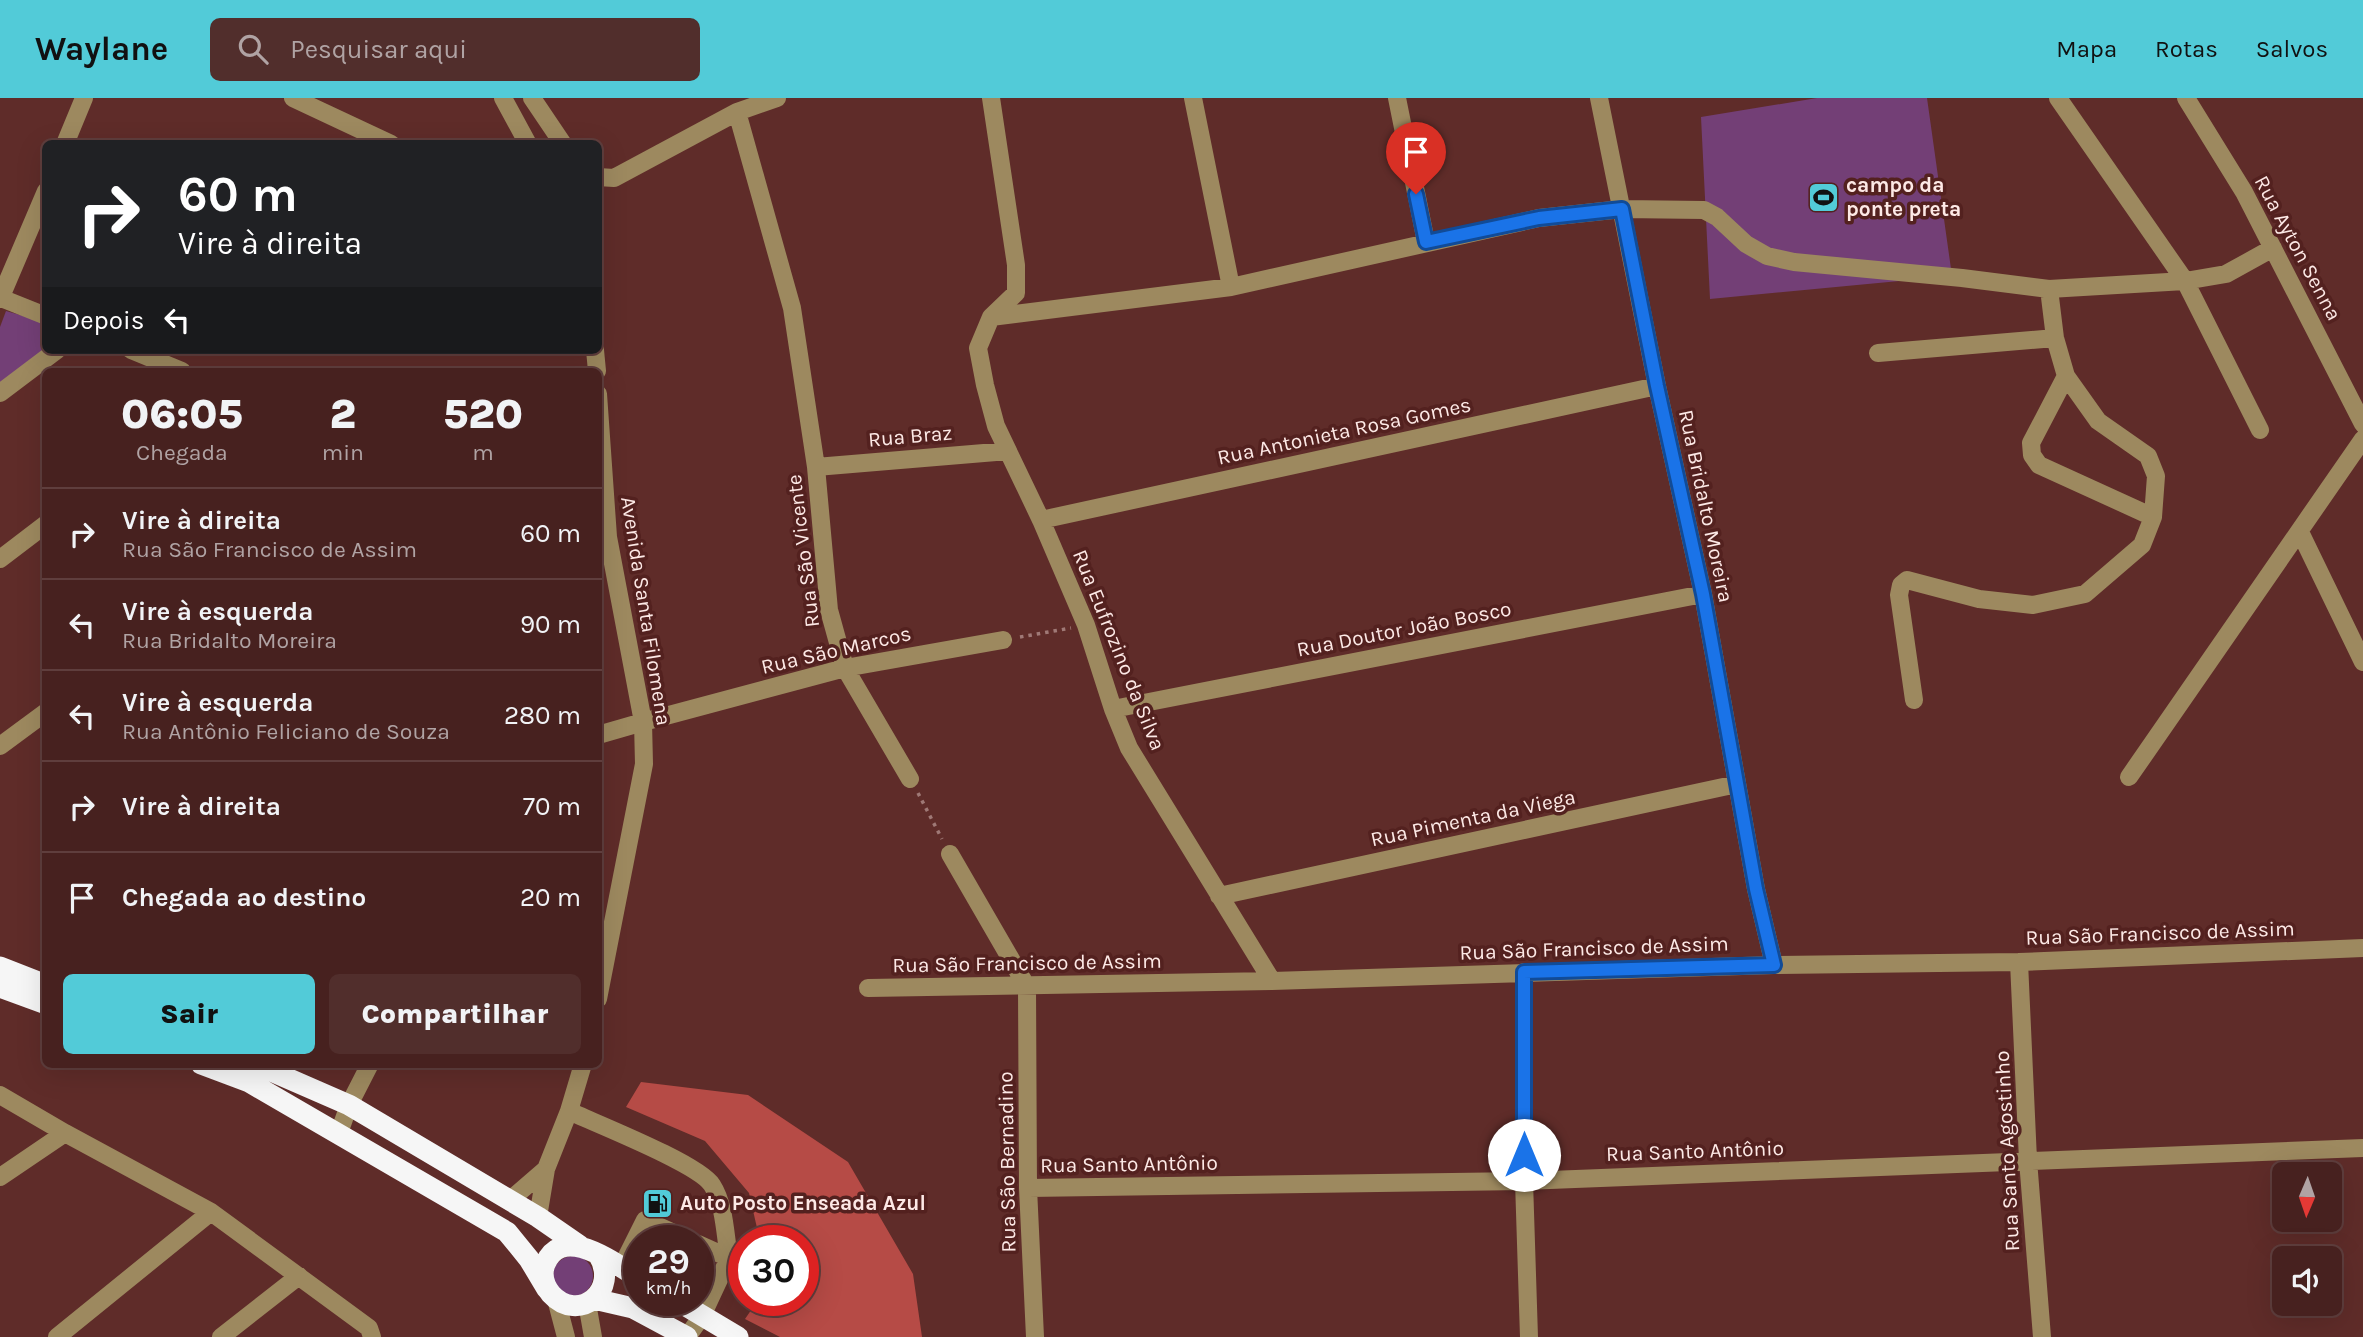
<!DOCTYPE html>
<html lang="pt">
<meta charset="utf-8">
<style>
body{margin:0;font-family:Karla,sans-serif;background:#512e2c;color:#f1f3f6;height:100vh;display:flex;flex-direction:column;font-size:26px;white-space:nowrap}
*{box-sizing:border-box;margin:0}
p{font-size:23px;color:#b0a3a4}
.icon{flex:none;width:38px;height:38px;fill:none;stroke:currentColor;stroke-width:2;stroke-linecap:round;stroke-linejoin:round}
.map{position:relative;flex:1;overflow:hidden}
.details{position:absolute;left:42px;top:270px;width:560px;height:700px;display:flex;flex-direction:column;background:#47211f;border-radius:10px;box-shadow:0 7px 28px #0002,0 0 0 2px #5f3e3d}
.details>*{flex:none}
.hud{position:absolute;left:42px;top:42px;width:560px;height:214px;border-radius:10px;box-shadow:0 7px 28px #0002,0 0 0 2px #5f3e3d;background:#202124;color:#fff;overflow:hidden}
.needle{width:46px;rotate:182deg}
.tools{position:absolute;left:2272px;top:1064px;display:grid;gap:14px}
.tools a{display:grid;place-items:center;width:70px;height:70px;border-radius:10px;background:#47211f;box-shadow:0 7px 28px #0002,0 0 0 2px #5f3e3d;font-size:35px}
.speed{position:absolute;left:623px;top:1127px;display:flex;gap:14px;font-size:35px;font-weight:700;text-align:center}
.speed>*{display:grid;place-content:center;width:91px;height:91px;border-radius:50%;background:#47211f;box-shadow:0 7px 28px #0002,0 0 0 2px #5f3e3d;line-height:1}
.speed small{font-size:18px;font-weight:400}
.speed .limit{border:10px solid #d22;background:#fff;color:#111}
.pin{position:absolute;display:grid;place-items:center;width:60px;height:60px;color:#fff;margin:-72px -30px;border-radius:50% 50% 50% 0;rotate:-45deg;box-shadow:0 0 7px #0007}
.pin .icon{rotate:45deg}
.me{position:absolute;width:77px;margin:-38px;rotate:0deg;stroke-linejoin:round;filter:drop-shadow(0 0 5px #0008)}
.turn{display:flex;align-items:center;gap:24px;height:147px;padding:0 21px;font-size:32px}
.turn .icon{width:91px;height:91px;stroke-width:2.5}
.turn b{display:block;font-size:49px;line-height:60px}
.then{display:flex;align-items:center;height:66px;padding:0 21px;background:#0003;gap:14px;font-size:26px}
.eta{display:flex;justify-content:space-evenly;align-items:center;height:119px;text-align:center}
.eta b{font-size:42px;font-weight:800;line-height:49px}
.button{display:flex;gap:14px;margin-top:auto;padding:14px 21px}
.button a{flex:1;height:80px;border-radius:10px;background:#52cbd8;color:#111;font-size:28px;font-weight:800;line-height:80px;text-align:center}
.button a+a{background:#512e2c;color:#f1f3f6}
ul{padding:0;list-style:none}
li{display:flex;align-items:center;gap:21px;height:91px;padding:0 21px;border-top:2px solid #5f3e3d}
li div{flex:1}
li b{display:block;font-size:26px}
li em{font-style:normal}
header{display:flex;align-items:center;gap:42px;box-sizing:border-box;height:98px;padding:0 35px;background:#52cbd8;color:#111}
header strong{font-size:33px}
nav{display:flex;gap:38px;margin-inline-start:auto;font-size:24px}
.search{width:490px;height:63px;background:#512e2c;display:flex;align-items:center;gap:18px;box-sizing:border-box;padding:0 24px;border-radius:10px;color:#b0a3a4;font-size:26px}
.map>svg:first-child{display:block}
.green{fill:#733f76}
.building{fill:#b64b46}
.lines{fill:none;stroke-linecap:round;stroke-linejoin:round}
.path{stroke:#9f7976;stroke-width:3.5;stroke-dasharray:3.5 5;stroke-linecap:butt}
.minor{stroke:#9d895f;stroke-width:18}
.highway{stroke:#f6f6f6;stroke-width:21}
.route-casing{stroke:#114b97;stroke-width:18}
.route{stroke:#1a73e8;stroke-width:12}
.labels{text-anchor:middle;stroke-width:7;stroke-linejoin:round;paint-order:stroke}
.poi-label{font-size:21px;font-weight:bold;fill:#fde9e6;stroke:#53211f;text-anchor:start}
.street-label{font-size:21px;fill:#fde9e6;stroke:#53211f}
</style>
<header>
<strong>Waylane</strong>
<div class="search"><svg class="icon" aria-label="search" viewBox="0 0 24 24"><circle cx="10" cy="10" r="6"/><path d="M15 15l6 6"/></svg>Pesquisar aqui</div>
<nav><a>Mapa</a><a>Rotas</a><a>Salvos</a></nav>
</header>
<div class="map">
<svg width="2363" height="1239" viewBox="0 0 2363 1239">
<rect width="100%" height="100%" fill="#5f2c29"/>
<!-- green -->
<path class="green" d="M1817 0H1927L1952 178 1710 201 1701 19Z
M6 213 45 224 46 252 0 288V229Z
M553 1178a20 20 0 1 1 40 0a20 20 0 1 1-40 0Z"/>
<!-- building -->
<path class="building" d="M641 984 748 997 848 1064 913 1176 922 1239H780L745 1221 758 1202H803V1143H760L749 1095 705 1043 626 1009Z"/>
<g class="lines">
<!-- path -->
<path class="path" d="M1020 539 1071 530
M918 695 942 741"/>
<!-- minor -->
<path class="minor" d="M293 0 391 46
M503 0 528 46
M532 0 563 46
M991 0 1016 167V195L991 219 978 250 985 287 996 328 1041 422 1086 527 1113 611 1129 650 1272 883
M1193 0 1231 189
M1397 0 1426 144
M1599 0 1657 288 1703 496 1756 791 1774 867
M2058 0 2185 183 2260 332
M2186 0 2244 94 2363 326
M737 14 792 210 816 369 829 512 845 570 910 681
M65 46 84 0
M598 79 614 80 737 14 777 0
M1 200 46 218
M0 201 46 93
M991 219 1231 189 1539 120 1622 111 1704 112 1717 119 1746 146 1767 158 1794 164 1962 180 2049 191
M131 252 182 273
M595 252 597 273
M1878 255 2055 240
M2066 278 2031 345 2032 357 2039 367 2153 419
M0 295 57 252
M598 296 608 439 643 624 644 666 598 901
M816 369 1008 353
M1041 422 1657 288
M2300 434 2363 564
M0 461 46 426
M1914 602 1899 497 1901 487 1907 482 1979 501 2033 507 2085 496 2142 447 2153 419 2156 378 2148 358 2098 323 2066 278 2055 240 2049 191 2185 183 2226 176 2273 150
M1113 611 1703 496
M598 637 643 624 845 570 1003 542
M0 648 46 614
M2129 679 2363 341
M950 756 1027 889 1028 1090 1035 1239
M1219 798 1737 686
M2019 864 2028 1062 2042 1239
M1524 874V1083L1529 1239
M868 890 1272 883 1774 867 2019 864 2363 850
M0 997 65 1035 211 1114 369 1230 372 1239
M569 1013C597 1026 699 1066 712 1087 725 1107 725 1137 729 1160
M339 1035 349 1007 370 966
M0 1079 65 1035
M1028 1090 1524 1083 2363 1050
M509 1103 546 1071
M538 1119 546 1071 569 1013 583 966
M621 1170 645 1122 691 1143
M556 1201 566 1239
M587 1205 593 1239
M57 1239 211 1114
M221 1239 299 1178
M687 1239 702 1218 729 1160 698 1146"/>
<!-- highway -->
<path class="highway" d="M0 869 46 887
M0 889 46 906
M201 966 249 984 507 1134 529 1161 547 1191
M255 966 349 1007 538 1119 580 1148
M598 1156C621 1193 578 1226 551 1196 544 1187 541 1176 545 1166 563 1124 616 1167 639 1180
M594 1201 633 1210 687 1239
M676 1202 738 1239"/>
</g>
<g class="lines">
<defs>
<path id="route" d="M1416 96 1426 144 1539 120 1622 111 1657 288 1703 496 1756 791 1774 867 1524 874V1057"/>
</defs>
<!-- route casing -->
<use href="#route" class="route-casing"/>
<!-- route -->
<use href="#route" class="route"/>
</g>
<!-- icons -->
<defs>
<symbol id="stadium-square" viewBox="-11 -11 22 22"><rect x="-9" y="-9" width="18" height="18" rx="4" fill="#52cbd8" stroke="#53211f"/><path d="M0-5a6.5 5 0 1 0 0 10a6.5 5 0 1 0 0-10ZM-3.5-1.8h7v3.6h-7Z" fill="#111"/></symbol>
<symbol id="fuel-square" viewBox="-11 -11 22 22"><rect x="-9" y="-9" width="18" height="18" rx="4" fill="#52cbd8" stroke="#53211f"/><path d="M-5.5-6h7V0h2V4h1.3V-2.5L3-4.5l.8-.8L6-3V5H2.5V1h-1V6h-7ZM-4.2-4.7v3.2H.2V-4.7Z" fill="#111"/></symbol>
</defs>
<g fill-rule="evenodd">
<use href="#stadium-square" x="1806" y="82" width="35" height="35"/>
<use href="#fuel-square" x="640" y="1088" width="35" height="35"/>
</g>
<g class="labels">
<!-- poi labels -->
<g class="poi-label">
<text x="1846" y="94">campo da<tspan x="1846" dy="24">ponte preta</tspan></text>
<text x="680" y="1112">Auto Posto Enseada Azul</text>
</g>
<!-- street labels -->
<g class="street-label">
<text transform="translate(2298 150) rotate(62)" y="7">Rua Ayton Senna</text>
<text transform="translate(1344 333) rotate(-12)" y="7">Rua Antonieta Rosa Gomes</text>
<text transform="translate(910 338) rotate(-5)" y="7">Rua Braz</text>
<text transform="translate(1706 408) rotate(78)" y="7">Rua Bridalto Moreira</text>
<text transform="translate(803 453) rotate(-97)" y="7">Rua São Vicente</text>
<text transform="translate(646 513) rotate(81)" y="7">Avenida Santa Filomena</text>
<text transform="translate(1404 531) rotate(-11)" y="7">Rua Doutor João Bosco</text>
<text transform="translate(836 552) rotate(-13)" y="7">Rua São Marcos</text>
<text transform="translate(1119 552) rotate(68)" y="7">Rua Eufrozino da Silva</text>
<text transform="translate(1473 720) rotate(-12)" y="7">Rua Pimenta da Viega</text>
<text transform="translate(2160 835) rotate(-2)" y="7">Rua São Francisco de Assim</text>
<text transform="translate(1594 850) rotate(-2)" y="7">Rua São Francisco de Assim</text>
<text transform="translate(1027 865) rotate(-1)" y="7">Rua São Francisco de Assim</text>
<text transform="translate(1695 1053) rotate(-2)" y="7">Rua Santo Antônio</text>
<text transform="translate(2007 1053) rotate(-93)" y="7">Rua Santo Agostinho</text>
<text transform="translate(1007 1064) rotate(-91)" y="7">Rua São Bernadino</text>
<text transform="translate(1129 1066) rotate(-1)" y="7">Rua Santo Antônio</text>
</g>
</g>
</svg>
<div class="tools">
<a><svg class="needle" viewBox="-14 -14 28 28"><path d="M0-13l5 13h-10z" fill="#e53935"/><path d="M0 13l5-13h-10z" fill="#b0a3a4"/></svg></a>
<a><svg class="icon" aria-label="sound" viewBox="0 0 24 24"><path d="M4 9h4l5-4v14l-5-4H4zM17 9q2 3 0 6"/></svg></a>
</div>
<div class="speed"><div>29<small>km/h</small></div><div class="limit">30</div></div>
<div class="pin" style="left:1416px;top:96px;background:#d93025"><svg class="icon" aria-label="arrive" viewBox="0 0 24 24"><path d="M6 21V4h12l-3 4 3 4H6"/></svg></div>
<svg class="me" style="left:1524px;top:1057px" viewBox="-20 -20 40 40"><circle r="19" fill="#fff"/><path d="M0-13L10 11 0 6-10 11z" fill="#1a73e8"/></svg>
<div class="hud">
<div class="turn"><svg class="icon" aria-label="right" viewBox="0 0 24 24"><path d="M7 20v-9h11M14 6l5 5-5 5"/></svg><div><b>60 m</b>Vire à direita</div></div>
<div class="then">Depois<svg class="icon" aria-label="left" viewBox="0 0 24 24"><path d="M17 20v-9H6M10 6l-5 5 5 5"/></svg></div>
</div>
<section class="details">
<div class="eta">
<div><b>06:05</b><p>Chegada</p></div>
<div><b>2</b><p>min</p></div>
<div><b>520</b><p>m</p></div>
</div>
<ul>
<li><svg class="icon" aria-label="right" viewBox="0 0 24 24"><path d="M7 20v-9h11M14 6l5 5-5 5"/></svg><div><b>Vire à direita</b><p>Rua São Francisco de Assim</p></div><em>60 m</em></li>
<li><svg class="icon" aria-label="left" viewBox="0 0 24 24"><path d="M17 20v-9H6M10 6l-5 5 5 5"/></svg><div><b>Vire à esquerda</b><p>Rua Bridalto Moreira</p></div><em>90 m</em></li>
<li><svg class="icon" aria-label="left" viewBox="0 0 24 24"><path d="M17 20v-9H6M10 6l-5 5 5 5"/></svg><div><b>Vire à esquerda</b><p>Rua Antônio Feliciano de Souza</p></div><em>280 m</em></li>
<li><svg class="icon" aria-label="right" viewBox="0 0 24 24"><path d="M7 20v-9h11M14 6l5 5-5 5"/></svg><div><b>Vire à direita</b></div><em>70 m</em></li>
<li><svg class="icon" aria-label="arrive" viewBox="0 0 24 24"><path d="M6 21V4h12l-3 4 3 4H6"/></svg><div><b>Chegada ao destino</b></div><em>20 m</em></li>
</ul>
<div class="button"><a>Sair</a><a>Compartilhar</a></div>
</section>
</div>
